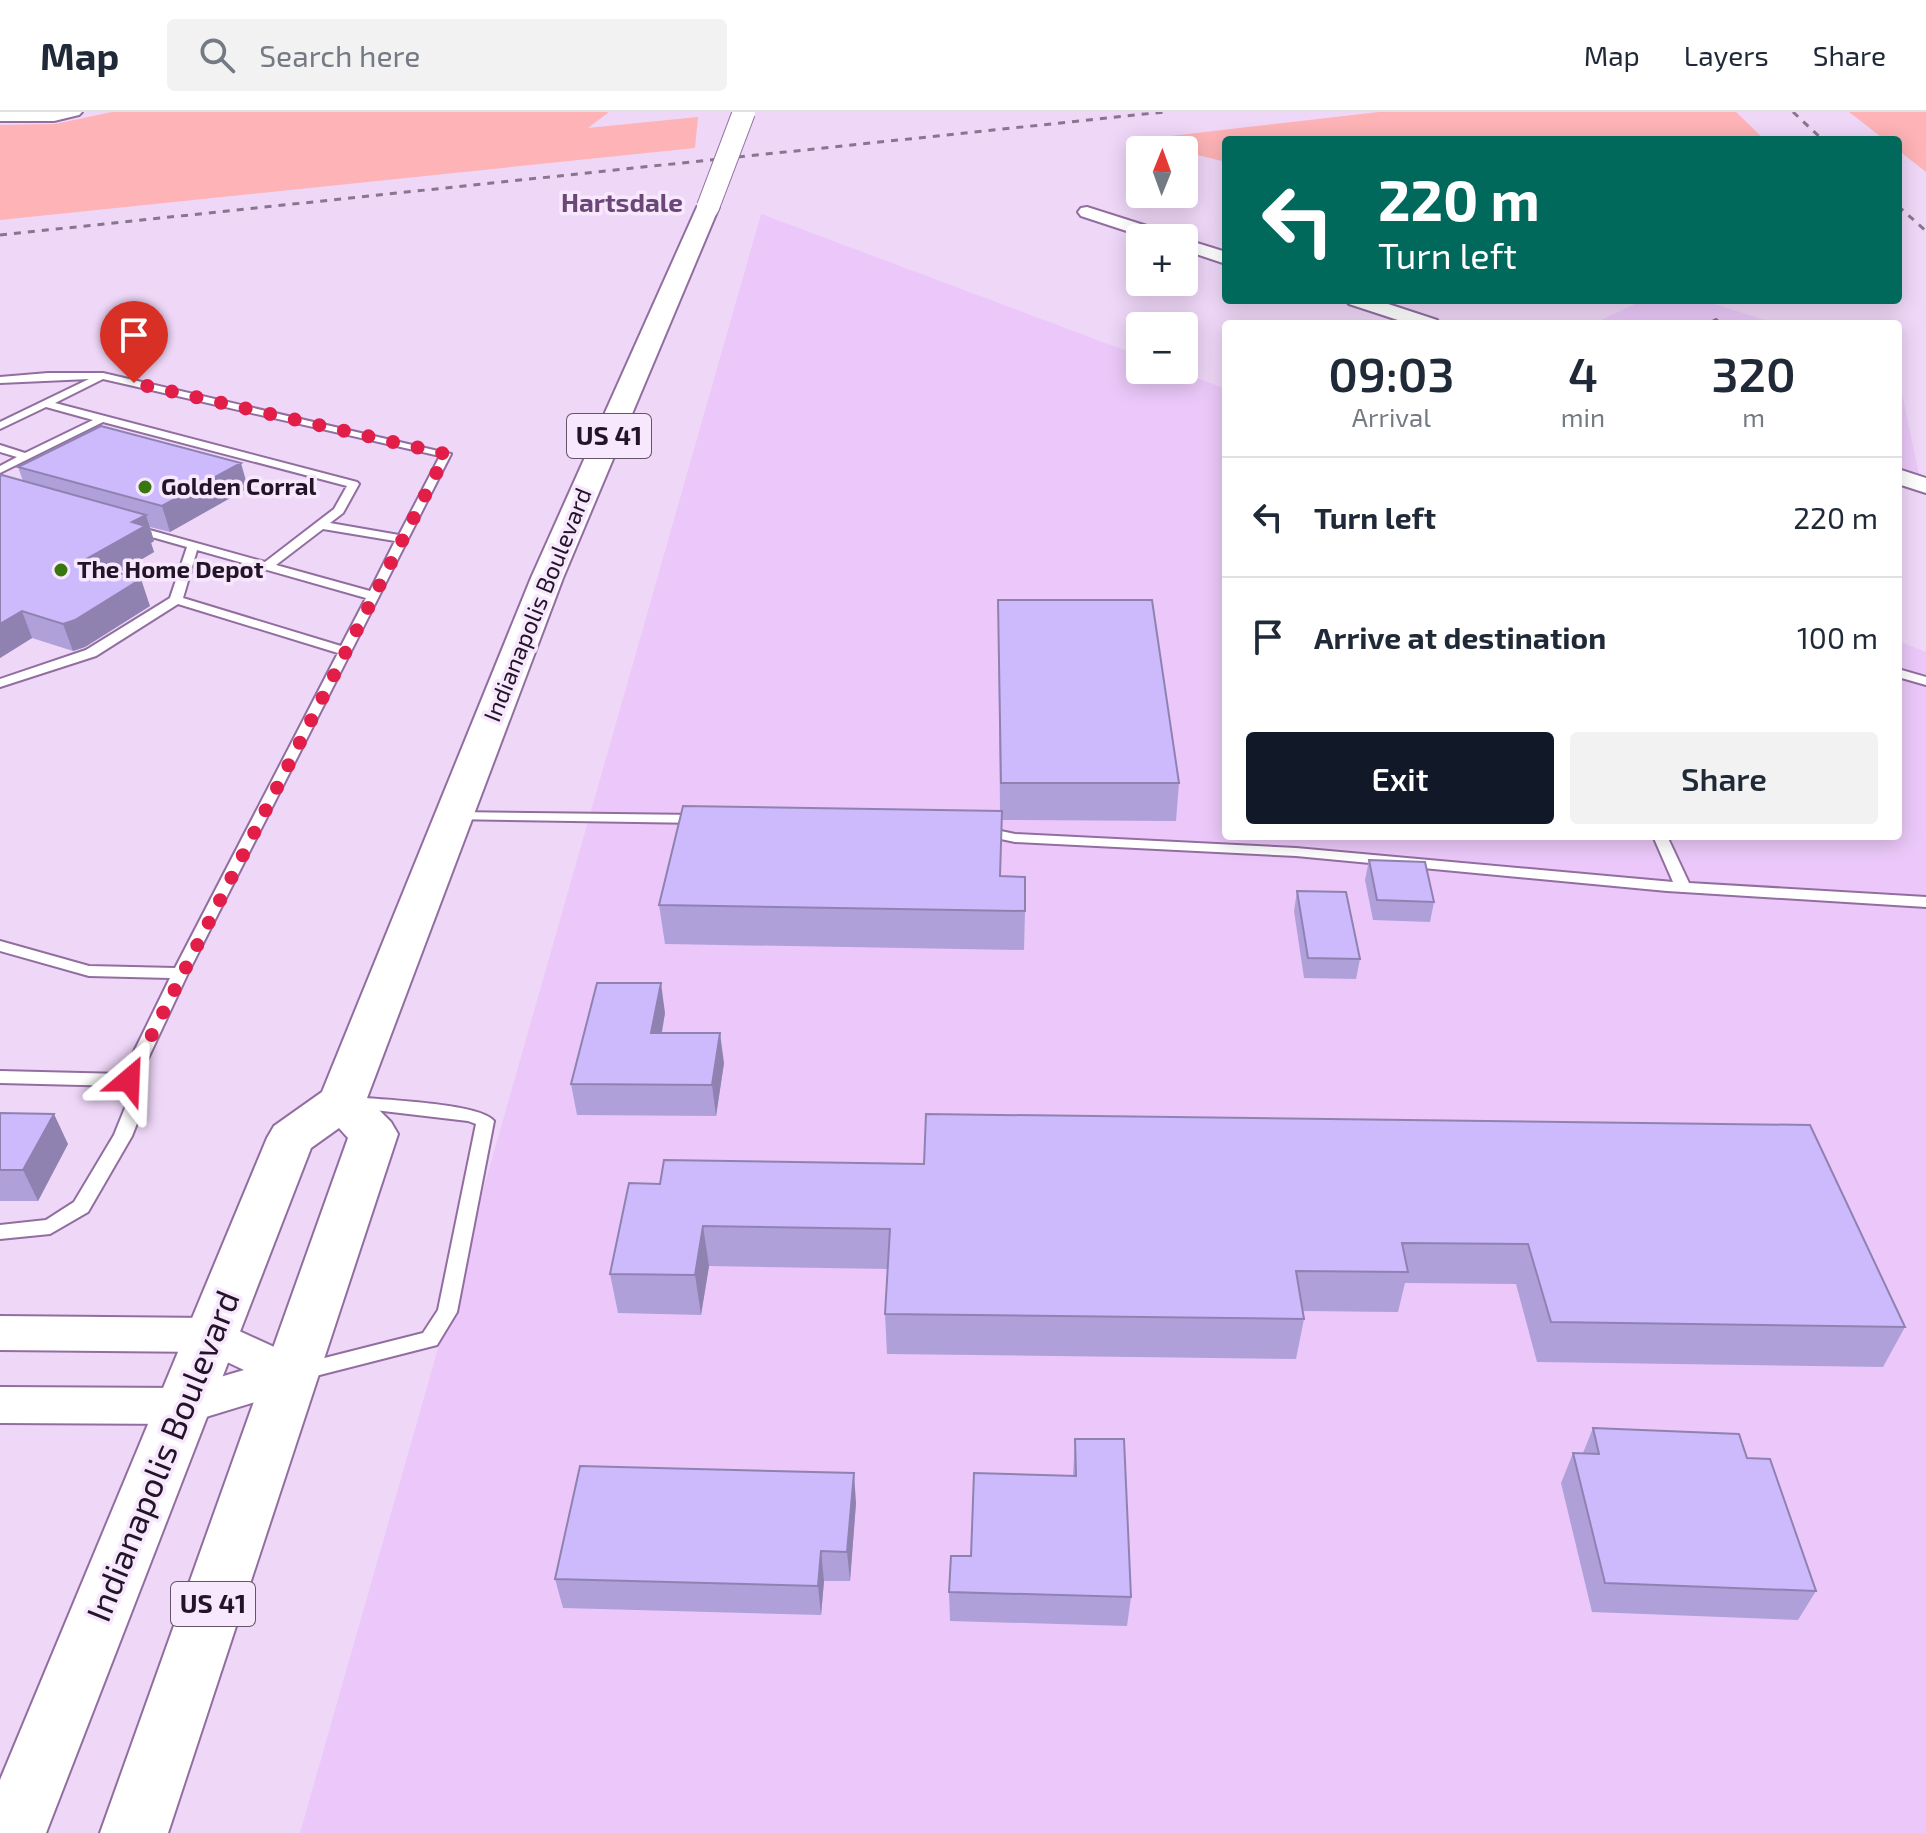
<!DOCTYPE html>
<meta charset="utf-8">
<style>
body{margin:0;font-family:"Exo 2",sans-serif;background:#f2f2f3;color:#1f2937;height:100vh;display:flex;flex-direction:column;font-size:30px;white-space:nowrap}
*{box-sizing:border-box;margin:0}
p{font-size:26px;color:#747a83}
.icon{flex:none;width:44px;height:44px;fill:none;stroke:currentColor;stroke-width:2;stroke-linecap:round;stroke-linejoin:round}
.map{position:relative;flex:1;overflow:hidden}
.drawer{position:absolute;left:1222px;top:208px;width:680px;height:520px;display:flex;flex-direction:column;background:#fff;border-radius:8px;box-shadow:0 4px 20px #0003}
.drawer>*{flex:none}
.banner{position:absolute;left:1222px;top:24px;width:680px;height:168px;border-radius:8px;box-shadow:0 4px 20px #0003;background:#00695c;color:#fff;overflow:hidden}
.needle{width:52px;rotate:1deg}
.fabs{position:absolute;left:1126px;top:24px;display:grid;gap:16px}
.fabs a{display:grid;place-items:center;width:72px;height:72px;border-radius:8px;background:#fff;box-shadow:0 4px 20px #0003;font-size:40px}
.pin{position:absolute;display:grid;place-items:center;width:68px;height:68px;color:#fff;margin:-82px -34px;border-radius:50% 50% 50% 0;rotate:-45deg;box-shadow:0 0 8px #0007}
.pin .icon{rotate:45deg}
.me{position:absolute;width:88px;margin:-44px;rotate:26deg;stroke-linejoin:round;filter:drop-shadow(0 0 6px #0008)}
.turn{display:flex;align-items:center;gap:28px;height:168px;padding:0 24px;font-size:36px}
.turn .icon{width:104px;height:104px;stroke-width:2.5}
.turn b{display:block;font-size:56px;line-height:68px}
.eta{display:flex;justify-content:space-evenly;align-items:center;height:136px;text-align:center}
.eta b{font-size:48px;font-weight:600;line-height:56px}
.button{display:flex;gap:16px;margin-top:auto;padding:16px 24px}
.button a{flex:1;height:92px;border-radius:8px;background:#111827;color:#fff;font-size:32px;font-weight:600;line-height:92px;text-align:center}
.button a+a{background:#f2f2f3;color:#1f2937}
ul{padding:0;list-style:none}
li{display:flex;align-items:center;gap:24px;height:120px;padding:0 24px;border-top:2px solid #e0e1e3}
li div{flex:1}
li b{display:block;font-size:30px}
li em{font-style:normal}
header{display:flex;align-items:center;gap:48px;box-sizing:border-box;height:112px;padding:0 40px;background:#fff;border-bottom:2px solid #e0e1e3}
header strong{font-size:38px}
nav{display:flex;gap:44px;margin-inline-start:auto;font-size:28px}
.search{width:560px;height:72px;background:#f2f2f3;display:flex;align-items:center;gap:20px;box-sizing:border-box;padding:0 28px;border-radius:8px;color:#747a83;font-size:30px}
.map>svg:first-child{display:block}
.built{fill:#ebc8f9}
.green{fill:#feb3b6}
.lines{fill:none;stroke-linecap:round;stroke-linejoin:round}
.service-casing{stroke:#926ea0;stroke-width:4}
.minor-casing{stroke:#926ea0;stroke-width:4}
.trunk-casing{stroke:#926ea0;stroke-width:4}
.service{fill:#fff;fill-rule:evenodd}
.minor{fill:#fff;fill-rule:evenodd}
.trunk{fill:#fff;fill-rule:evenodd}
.rail{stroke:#88758f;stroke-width:3;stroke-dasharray:7 7;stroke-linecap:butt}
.trunk-bridge-casing{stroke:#926ea0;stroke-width:24;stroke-linecap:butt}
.trunk-bridge{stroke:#fff;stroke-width:22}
.wall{fill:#afa0da}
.shaded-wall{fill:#8f82b1}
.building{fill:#ccbafd;stroke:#8f82b1;stroke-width:2}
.route{stroke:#e11d48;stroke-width:14;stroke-dasharray:0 25.2}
.poi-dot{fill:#38760f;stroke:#f8e8fe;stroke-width:3}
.labels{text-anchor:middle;stroke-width:7;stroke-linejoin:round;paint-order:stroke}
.far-poi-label{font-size:24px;font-weight:bold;fill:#231428;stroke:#f8e8fe;text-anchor:start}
.far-street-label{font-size:24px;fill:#231428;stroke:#f8e8fe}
.far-neighbourhood-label{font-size:26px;font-weight:bold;fill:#6a4777;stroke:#f8e8fe}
.shield{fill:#f8e8fe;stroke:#635468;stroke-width:2}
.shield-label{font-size:26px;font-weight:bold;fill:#231428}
.near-street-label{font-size:34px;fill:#231428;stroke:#f8e8fe}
</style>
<header>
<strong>Map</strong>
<div class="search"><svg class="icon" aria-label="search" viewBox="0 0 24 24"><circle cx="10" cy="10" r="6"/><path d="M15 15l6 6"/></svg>Search here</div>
<nav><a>Map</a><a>Layers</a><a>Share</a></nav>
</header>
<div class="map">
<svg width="1926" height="1721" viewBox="0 0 1926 1721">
<rect width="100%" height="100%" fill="#efd7f8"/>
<!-- built -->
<path class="built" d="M761 102 1140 244V258H1176L1226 277V724H1898V529L1926 540V1721H300Z
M1644 188H1702L1777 212H1592Z
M1898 263 1921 372 1898 364Z"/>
<!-- green -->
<path class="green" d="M112 0H609L588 16 698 5 695 36 0 108V13L55 12Z
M1379 0H1736L1765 28H1226V50L1136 28Z
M1849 0H1926V60L1898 38V28H1885Z"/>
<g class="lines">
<defs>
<path id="service" d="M1716 208 1720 212H1709Z
M48 261H103L451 342 188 861 138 968 145 991 132 1024 88 1100 50 1122 0 1127V1113L46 1108 74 1090 114 1023 127 991 122 974 0 971V959L123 962 170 866 89 864 0 839V829L89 854 175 856 338 541 178 492 96 544 0 575V567L86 538 170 486 187 435 127 418V414H135L265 450 334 397 347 374 103 310 0 361V354L17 345 0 340V333L25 341 93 308 46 295 0 317V310L89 267 0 271V265ZM103 267 440 344 399 423 330 411 343 401 359 372 357 370 55 291ZM323 417 395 429 370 479 276 453ZM197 438 366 486 341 534 183 486Z
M1898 557 1926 565V573L1898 565Z
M454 700 700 703 707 707 700 711 449 707 447 704Z
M982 715 1015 722 1296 736 1673 770 1653 724H1667L1689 771 1926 785V795L1667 779 1296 744 1015 730 977 722 975 719 977 716Z
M355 985C382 988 480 991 494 1009L457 1200 437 1233 300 1268 293 1266 290 1260 293 1254 423 1221 438 1198 476 1012 468 1009 349 995 346 991 349 987Z"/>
<path id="minor" d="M0 0H82L79 3 54 9H0Z
M1087 95 1172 122 1175 126H1148L1081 104 1078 100 1081 96Z
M1184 127 1226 140V152L1184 138Z
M1346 188H1376L1437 208 1440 212H1410L1349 192Z
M1898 357 1926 366V381L1898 372Z
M0 1204 211 1206 307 1250 313 1262 307 1274 183 1312 0 1311V1275L183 1276 244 1258 206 1240 0 1238Z"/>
<path id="trunk" d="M708 88 719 95 563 466 367 986 391 1010 398 1022 168 1721H100L348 1026 339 1016 311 1036 46 1721H0V1668L267 1026 274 1014 322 980 531 466 697 95Z"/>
</defs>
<!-- service casing -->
<use href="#service" class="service-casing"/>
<!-- minor casing -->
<use href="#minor" class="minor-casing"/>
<!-- trunk casing -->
<use href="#trunk" class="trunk-casing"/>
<!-- service -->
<use href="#service" class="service"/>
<!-- minor -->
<use href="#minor" class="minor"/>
<!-- trunk -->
<use href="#trunk" class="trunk"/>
<!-- rail -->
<path class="rail" d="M1793 0 1823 28
M1898 94 1926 119
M0 123 1164 0"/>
<defs>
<path id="trunk-bridge" d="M708 95 744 0"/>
</defs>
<!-- trunk-bridge casing -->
<use href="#trunk-bridge" class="trunk-bridge-casing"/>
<!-- trunk-bridge -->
<use href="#trunk-bridge" class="trunk-bridge"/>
</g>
<!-- wall -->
<path class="wall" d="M18 355 248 376 170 420 150 415 154 429 151 431 154 440 118 461 150 494 85 535 73 539 32 526 0 546V364L23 369Z
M998 488 1179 671 1176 709 1001 708 1000 764 1025 799 1024 838 665 832 659 793 1000 699Z
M1369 748 1434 790 1430 810 1373 808 1365 768Z
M1297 779 1360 847 1356 867 1304 866 1294 799Z
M665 901 662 921 724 951 716 1004 577 1003 571 972Z
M0 1001 68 1032 38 1089H0Z
M1810 1013 1905 1215 1883 1255 1537 1250 1516 1172 1405 1171 1398 1200 1303 1199 1304 1207 1296 1247 887 1242 885 1202 888 1157 709 1154 701 1203 618 1201 610 1162 660 1072 924 1052Z
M1593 1316 1747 1346 1816 1479 1798 1508 1592 1500 1561 1371 1573 1341H1583Z
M1075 1327 1131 1485 1127 1514 950 1509 949 1480 971 1444 1073 1364Z
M856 1391 850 1469H824L821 1503 563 1496 555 1467Z"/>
<!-- shaded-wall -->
<path class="shaded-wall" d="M241 351 248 376 170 420 162 394Z
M146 403 154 429 151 431 154 440 91 477 81 450 132 410Z
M141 467 150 494 85 535 73 539 63 512Z
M22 499 32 526 0 546V512Z
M661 871 665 901 656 951 651 921Z
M720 921 724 951 716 1004 712 973Z
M54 1002 68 1032 38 1089 23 1058Z
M703 1114 709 1154 701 1203 695 1163Z
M854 1361 856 1391 850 1469 847 1440Z
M821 1439 824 1469 821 1503 818 1474Z"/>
<!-- building -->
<path class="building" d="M101 314 241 351 162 394 18 355Z
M2 363 146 403 132 410 145 414 81 450 141 467 75 508 63 512 22 499 0 512V364Z
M998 488H1152L1179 671H1001Z
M683 694 1002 699 1000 764 1025 765V799L659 793Z
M1369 748 1425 750 1434 790 1377 788Z
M1297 779 1346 780 1360 847 1308 846Z
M597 871H661L651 921H720L712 973 571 972Z
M0 1001 54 1002 23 1058H0Z
M926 1002 1810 1013 1905 1215 1551 1210 1528 1132 1402 1131 1408 1160 1296 1159 1304 1207 885 1202 890 1117 703 1114 695 1163 610 1162 629 1071 660 1072 664 1048 924 1052Z
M1593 1316 1739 1322 1747 1346 1770 1347 1816 1479 1605 1471 1573 1341 1599 1342Z
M1075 1327H1124L1131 1485 949 1480 951 1444H971L974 1361 1076 1364Z
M580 1354 854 1361 847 1440 821 1439 818 1474 555 1467Z"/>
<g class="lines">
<!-- route -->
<path class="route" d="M129 968 446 342 134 271"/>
</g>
<!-- markers -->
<g class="poi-dot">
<circle cx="145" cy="375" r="8"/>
<circle cx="61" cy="458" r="8"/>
</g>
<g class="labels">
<!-- far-poi labels -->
<g class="far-poi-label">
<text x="161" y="383">Golden Corral</text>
<text x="77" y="466">The Home Depot</text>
</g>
<!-- far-street labels -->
<g class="far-street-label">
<text transform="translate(538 493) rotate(-68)" y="8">Indianapolis Boulevard</text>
</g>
<!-- far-neighbourhood labels -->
<g class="far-neighbourhood-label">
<text x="622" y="100">Hartsdale</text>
</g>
<!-- shield labels -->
<g class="shield">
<rect x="567" y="302" width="84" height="44" rx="6"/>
<rect x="171" y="1470" width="84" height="44" rx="6"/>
</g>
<g class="shield-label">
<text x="609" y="333">US 41</text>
<text x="213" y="1501">US 41</text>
</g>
<!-- near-street labels -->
<g class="near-street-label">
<text transform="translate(163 1344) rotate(-68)" y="12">Indianapolis Boulevard</text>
</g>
</g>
</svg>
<div class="fabs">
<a><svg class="needle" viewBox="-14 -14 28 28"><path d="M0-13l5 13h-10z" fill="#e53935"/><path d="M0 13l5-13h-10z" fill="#747a83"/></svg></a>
<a>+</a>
<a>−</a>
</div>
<div class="pin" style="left:134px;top:271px;background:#d93025"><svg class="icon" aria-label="arrive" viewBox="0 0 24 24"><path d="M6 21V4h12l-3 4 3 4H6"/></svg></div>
<svg class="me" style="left:129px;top:968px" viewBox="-20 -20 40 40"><path d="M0-17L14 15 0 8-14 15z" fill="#e11d48" stroke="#fff" stroke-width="4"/></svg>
<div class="banner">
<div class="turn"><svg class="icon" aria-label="left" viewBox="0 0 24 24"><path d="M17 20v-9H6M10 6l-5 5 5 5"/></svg><div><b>220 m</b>Turn left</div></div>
</div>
<section class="drawer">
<div class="eta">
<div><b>09:03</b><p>Arrival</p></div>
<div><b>4</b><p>min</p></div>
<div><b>320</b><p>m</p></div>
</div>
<ul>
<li><svg class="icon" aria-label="left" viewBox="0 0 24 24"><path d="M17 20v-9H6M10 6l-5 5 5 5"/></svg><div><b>Turn left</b></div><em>220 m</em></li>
<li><svg class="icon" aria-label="arrive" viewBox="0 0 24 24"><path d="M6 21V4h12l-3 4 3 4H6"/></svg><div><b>Arrive at destination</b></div><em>100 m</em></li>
</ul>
<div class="button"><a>Exit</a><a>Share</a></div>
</section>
</div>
